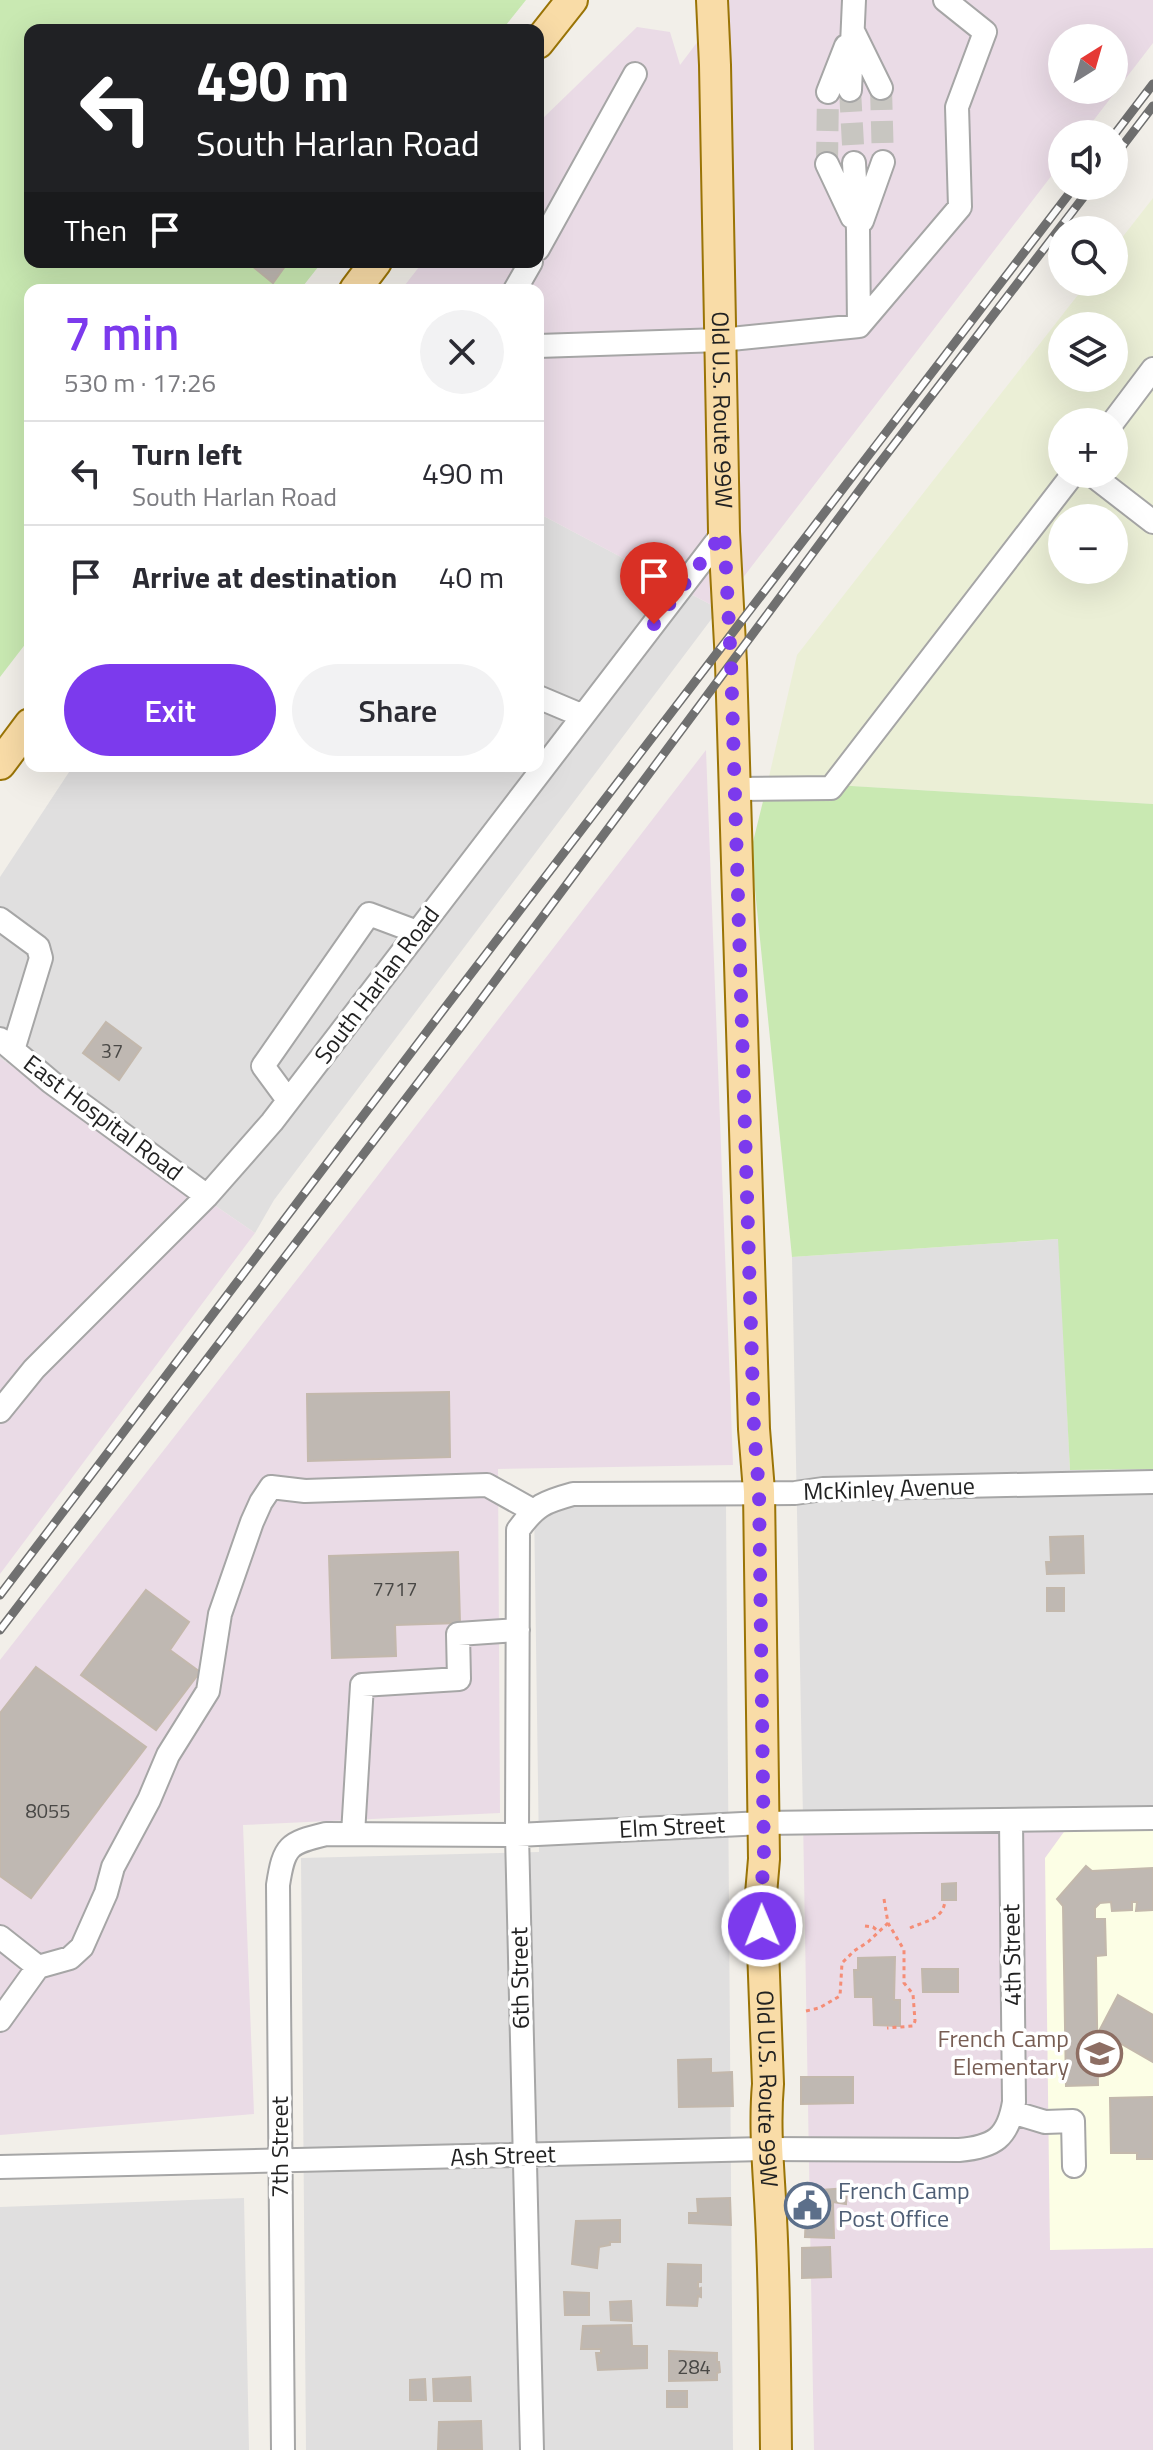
<!DOCTYPE html>
<meta charset="utf-8">
<style>
body{margin:0;font-family:"Titillium Web",sans-serif;background:#f2f2f3;color:#2b2b33;height:100vh;display:flex;flex-direction:column;font-size:30px;white-space:nowrap}
*{box-sizing:border-box;margin:0}
p{font-size:26px;color:#7c7c81}
.icon{flex:none;width:44px;height:44px;fill:none;stroke:currentColor;stroke-width:2;stroke-linecap:round;stroke-linejoin:round}
.map{position:relative;flex:1;overflow:hidden}
.side{position:absolute;left:24px;top:284px;width:520px;height:488px;display:flex;flex-direction:column;background:#fff;border-radius:16px;box-shadow:0 8px 32px #0002}
.side>*{flex:none}
.top-card{position:absolute;left:24px;top:24px;width:520px;height:244px;border-radius:16px;box-shadow:0 8px 32px #0002;background:#202124;color:#fff;overflow:hidden}
.needle{width:52px;rotate:37deg}
.controls{position:absolute;left:1048px;top:24px;display:grid;gap:16px}
.controls a{display:grid;place-items:center;width:80px;height:80px;border-radius:50%;background:#fff;box-shadow:0 8px 32px #0002;font-size:40px}
.pin{position:absolute;display:grid;place-items:center;width:68px;height:68px;color:#fff;margin:-82px -34px;border-radius:50% 50% 50% 0;rotate:-45deg;box-shadow:0 0 8px #0007}
.pin .icon{rotate:45deg}
.me{position:absolute;width:88px;margin:-44px;rotate:359deg;stroke-linejoin:round;filter:drop-shadow(0 0 6px #0008)}
.turn{display:flex;align-items:center;gap:28px;height:168px;padding:0 40px;font-size:36px}
.turn .icon{width:104px;height:104px;stroke-width:2.5}
.turn b{display:block;font-size:56px;line-height:68px}
.then{display:flex;align-items:center;height:76px;padding:0 40px;background:#0003;gap:16px;font-size:30px}
.round{display:grid;place-items:center;flex:none;width:84px;height:84px;border-radius:42px;background:#f2f2f3}
.head{display:flex;align-items:center;justify-content:space-between;height:136px;padding:0 40px}
h1{font-size:48px;font-weight:600;line-height:60px;color:#7c3aed}
.action{display:flex;gap:16px;margin-top:auto;padding:16px 40px}
.action a{flex:1;height:92px;border-radius:48px;background:#7c3aed;color:#fff;font-size:32px;font-weight:600;line-height:92px;text-align:center}
.action a+a{background:#f2f2f3;color:#2b2b33}
ul{padding:0;list-style:none}
li{display:flex;align-items:center;gap:24px;height:104px;padding:0 40px;border-top:2px solid #e1e1e2}
li div{flex:1}
li b{display:block;font-size:30px}
li em{font-style:normal}
.map>svg:first-child{display:block}
.residential{fill:#e0dfdf}
.industrial{fill:#eadbe6;fill-rule:evenodd}
.education{fill:#fcfee5}
.farmland{fill:#ebefd6;fill-rule:evenodd}
.grass{fill:#c9e9b2}
.building{fill:#bfb8b2;stroke:#c3b8ac;stroke-width:2}
.lines{fill:none;stroke-linecap:round;stroke-linejoin:round}
.minor-tunnel{stroke:#c8c6c1;stroke-width:22;stroke-dasharray:22 11;stroke-linecap:butt}
.minor-casing{stroke:#a6a6a6;stroke-width:26}
.major-casing{stroke:#9a7406;stroke-width:34}
.path{stroke:#f58d76;stroke-width:3;stroke-dasharray:4 4;stroke-linecap:butt}
.minor{stroke:#fff;stroke-width:22}
.major{stroke:#f9dca7;stroke-width:30}
.rail-casing{stroke:#707070;stroke-width:9}
.rail{stroke:#fff;stroke-width:6;stroke-dasharray:18;stroke-linecap:butt}
.route{stroke:#7c3aed;stroke-width:14;stroke-dasharray:0 25.2}
.labels{text-anchor:middle;stroke-width:7;stroke-linejoin:round;paint-order:stroke}
.number-label{font-size:20px;fill:#494846}
.street-label{font-size:24px;fill:#222;stroke:#fff}
.education-label{font-size:24px;fill:#785e54;stroke:#fff;text-anchor:end}
.service-label{font-size:24px;fill:#4e5e75;stroke:#fff;text-anchor:start}
</style>
<div class="map">
<svg width="1153" height="2450" viewBox="0 0 1153 2450">
<rect width="100%" height="100%" fill="#f2efe9"/>
<!-- residential -->
<path class="residential" d="M538 513 719 609 274 1200 255 1233 0 1058V877L73 766H538Z
M1059 1239 1070 1470 1153 1469V1813L803 1818 792 1257Z
M534 1504 726 1505 733 2450H306L301 1858 539 1852Z
M244 2198 249 2450H0V2207Z"/>
<!-- industrial -->
<path class="industrial" d="M729 0H1153V43L1083 134H1062V162L719 609 538 513V290H401L423 262H538V123L637 27 670 32 680 65ZM1062 38H1114V90H1062Z
M706 750 733 1465 498 1469 500 1813 243 1825 254 2114 0 2135V1660L345 1218Z
M0 1058 255 1233 0 1574Z
M1153 1813V2450H814L803 1818Z"/>
<!-- education -->
<path class="education" d="M1153 1827V2248L1050 2250 1045 1858 1066 1829Z"/>
<!-- farmland -->
<path class="farmland" d="M1153 198V804L768 781 797 655 1088 282H1114V248ZM1062 326H1114V378H1062ZM1062 422H1114V474H1062ZM1062 518H1114V570H1062Z"/>
<!-- grass -->
<path class="grass" d="M0 0H526L502 30H30V262H322L300 290H30V638L0 677Z
M768 781 1153 804V1469L1070 1470 1058 1239 792 1257 751 850Z"/>
<!-- building -->
<path class="building" d="M254 262H288L273 283 251 265Z
M106 1022 141 1048 119 1080 83 1053Z
M449 1392 450 1457 308 1461 307 1394Z
M1083 1536 1084 1573 1047 1574 1046 1562H1051L1050 1537Z
M458 1552 460 1623 395 1625 396 1656 332 1658 329 1556Z
M1047 1588H1064V1611H1047Z
M146 1590 189 1622 170 1650 200 1672 156 1730 81 1675Z
M36 1667 146 1747 31 1898 0 1876V1713Z
M1086 1866 1092 1871 1153 1868V1910L1136 1911 1137 1902H1132V1910L1112 1911 1111 1902 1100 1903 1095 1908V1919H1105L1106 1955 1096 1956 1098 2085 1066 2086 1063 1906 1057 1899Z
M956 1883V1900H942V1884Z
M895 1957 894 2000H900V2026L874 2025 873 1997H855L854 1970H858V1958Z
M922 1969H958V1992H923Z
M1118 1995 1153 2015V2062L1099 2031Z
M711 2059V2073L732 2072 733 2106 679 2107 678 2060Z
M801 2077H853V2103L801 2104Z
M1153 2097V2159H1137V2153H1111L1110 2098Z
M847 2188 846 2204 833 2202 834 2238 805 2237 807 2191Z
M730 2198 731 2225 689 2223V2213H698L697 2199Z
M620 2220V2242H610V2245L599 2247 597 2268 572 2264 576 2221Z
M830 2247 831 2277 802 2278V2248Z
M668 2264 701 2265V2282H698V2289L701 2288V2297L698 2296 697 2306 667 2305Z
M564 2292 589 2293V2315H565Z
M631 2301 632 2321 611 2320 610 2302Z
M631 2325 632 2346H647V2368L598 2370 596 2353H601V2349H581L583 2326Z
M669 2351 717 2353V2362H719L720 2372 717 2373V2380L669 2381Z
M470 2377 471 2401H434L433 2379Z
M425 2379 426 2400H410V2380Z
M667 2391H687V2407H667Z
M481 2421 482 2450H438L439 2422Z"/>
<g class="lines">
<!-- minor-tunnel -->
<path class="minor-tunnel" d="M881 88 883 162
M850 90 854 163
M827 164 828 92"/>
<defs>
<path id="minor" d="M853 31 881 88
M850 90 854 0
M828 92 846 46
M854 163 858 230 859 326
M827 164 852 217
M862 221 883 162
M538 249 635 74
M515 290 531 262
M538 346 721 340 859 326 960 207 957 107 985 32 945 0
M1113 422 1153 369
M1091 474 1153 522
M538 697 583 716
M735 789 831 788 1073 474
M0 919 38 947 41 958 13 1050
M0 1039 51 1082 207 1196
M288 1100 263 1066 369 914 417 932
M0 1411 34 1369 207 1196 272 1122 724 532
M353 1834 362 1685 459 1679 458 1634 518 1630
M0 1937 38 1967 0 2020
M38 1967 70 1958 82 1947 106 1893 113 1867 149 1800 168 1755 208 1691 220 1614 252 1522 261 1502 271 1487 305 1491 487 1485 532 1510
M1012 2112 1045 2122 1073 2121 1074 2166
M0 2167 766 2149 959 2150C994 2147 1008 2138 1014 2102L1011 1821
M283 2450 278 1885C284 1846 288 1843 326 1834L517 1835 763 1823 1153 1818
M532 2450 517 1835 518 1530C536 1505 544 1502 573 1494L795 1493 823 1489 1153 1482"/>
<g id="major">
<path id="s1" d="M712 0 715 65 724 532 731 663 754 1429 759 1491 764 1859 761 1894 768 2084C764 2129 769 2173 771 2218 775 2295 775 2373 776 2450"/>
<path d="M538 43 572 0"/>
<path d="M355 290 376 262"/>
<path d="M0 764 30 724"/>
</g>
</defs>
<!-- minor casing -->
<use href="#minor" class="minor-casing"/>
<!-- major casing -->
<use href="#major" class="major-casing"/>
<!-- path -->
<path class="path" d="M884 1899 888 1923 904 1950V1983L913 1994 915 2021 913 2026 887 2028
M865 1926 873 1927 878 1931
M910 1928C926 1921 944 1919 945 1900
M806 2011 819 2008 840 1996 842 1963 854 1951 868 1942 888 1923"/>
<!-- minor -->
<use href="#minor" class="minor"/>
<!-- major -->
<use href="#major" class="major"/>
<defs>
<path id="rail" d="M1114 135 1153 84
M1114 157 1153 106
M0 1595 444 1009 1075 186
M0 1630 463 1024 873 472 1092 186"/>
</defs>
<!-- rail casing -->
<use href="#rail" class="rail-casing"/>
<!-- rail -->
<use href="#rail" class="rail"/>
</g>
<g class="lines">
<!-- route -->
<path class="route" d="M654 624 724 532 731 663 754 1429 759 1491 764 1859 761 1894 762 1926"/>
</g>
<!-- icons -->
<defs>
<symbol id="school-ring" viewBox="-11 -11 22 22"><circle r="9.5" fill="#fff" stroke="#8d6e63" stroke-width="1.5"/><path d="M0-5L7-2L0 1L-7-2ZM-4 1L0 2.5L4 1V4Q0 6-4 4Z" fill="#8d6e63"/></symbol>
<symbol id="civic-ring" viewBox="-11 -11 22 22"><circle r="9.5" fill="#fff" stroke="#5c6f8a" stroke-width="1.5"/><path d="M-.6-6.5H3V-4.5H.6V-3L4-1V1h2V6H-6V1h2V-1L-.6-3ZM-1.2 2.5V6h2.4V2.5Z" fill="#5c6f8a"/></symbol>
</defs>
<g fill-rule="evenodd">
<use href="#school-ring" x="1074" y="2028" width="51" height="51"/>
<use href="#civic-ring" x="782" y="2180" width="51" height="51"/>
</g>
<g class="labels">
<!-- number labels -->
<g class="number-label">
<text x="112" y="1058">37</text>
<text x="395" y="1596">7717</text>
<text x="48" y="1818">8055</text>
<text x="694" y="2374">284</text>
</g>
<!-- street labels -->
<g class="street-label">
<text dy="8" stroke="none"><textPath href="#s1" startOffset="410">Old U.S. Route 99W</textPath></text>
<text transform="translate(377 985) rotate(-53)" y="8">South Harlan Road</text>
<text transform="translate(103 1118) rotate(37)" y="8">East Hospital Road</text>
<text transform="translate(889 1489) rotate(-2)" y="8">McKinley Avenue</text>
<text transform="translate(672 1827) rotate(-3)" y="8">Elm Street</text>
<text transform="translate(1012 1955) rotate(-91)" y="8">4th Street</text>
<text transform="translate(520 1978) rotate(-91)" y="8">6th Street</text>
<text dy="8" stroke="none"><textPath href="#s1" startOffset="2090">Old U.S. Route 99W</textPath></text>
<text transform="translate(280 2147) rotate(-90)" y="8">7th Street</text>
<text transform="translate(503 2156) rotate(-2)" y="8">Ash Street</text>
</g>
<!-- education labels -->
<g class="education-label">
<text x="1069" y="2047">French Camp<tspan x="1069" dy="28">Elementary</tspan></text>
</g>
<!-- service labels -->
<g class="service-label">
<text x="838" y="2199">French Camp<tspan x="838" dy="28">Post Office</tspan></text>
</g>
</g>
</svg>
<div class="controls">
<a><svg class="needle" viewBox="-14 -14 28 28"><path d="M0-13l5 13h-10z" fill="#e53935"/><path d="M0 13l5-13h-10z" fill="#7c7c81"/></svg></a>
<a><svg class="icon" aria-label="sound" viewBox="0 0 24 24"><path d="M4 9h4l5-4v14l-5-4H4zM17 9q2 3 0 6"/></svg></a>
<a><svg class="icon" aria-label="search" viewBox="0 0 24 24"><circle cx="10" cy="10" r="6"/><path d="M15 15l6 6"/></svg></a>
<a><svg class="icon" aria-label="layers" viewBox="0 0 24 24"><path d="M12 4l9 5-9 5-9-5zM3 14l9 5 9-5"/></svg></a>
<a>+</a>
<a>−</a>
</div>
<div class="pin" style="left:654px;top:624px;background:#d93025"><svg class="icon" aria-label="arrive" viewBox="0 0 24 24"><path d="M6 21V4h12l-3 4 3 4H6"/></svg></div>
<svg class="me" style="left:762px;top:1926px" viewBox="-20 -20 40 40"><circle r="17" fill="#7c3aed" stroke="#fff" stroke-width="3"/><path d="M0-11L8 9 0 5-8 9z" fill="#fff"/></svg>
<div class="top-card">
<div class="turn"><svg class="icon" aria-label="left" viewBox="0 0 24 24"><path d="M17 20v-9H6M10 6l-5 5 5 5"/></svg><div><b>490 m</b>South Harlan Road</div></div>
<div class="then">Then<svg class="icon" aria-label="arrive" viewBox="0 0 24 24"><path d="M6 21V4h12l-3 4 3 4H6"/></svg></div>
</div>
<section class="side">
<div class="head"><div><h1>7 min</h1><p>530 m · 17:26</p></div><a class="round"><svg class="icon" aria-label="close" viewBox="0 0 24 24"><path d="M6 6l12 12M18 6L6 18"/></svg></a></div>
<ul>
<li><svg class="icon" aria-label="left" viewBox="0 0 24 24"><path d="M17 20v-9H6M10 6l-5 5 5 5"/></svg><div><b>Turn left</b><p>South Harlan Road</p></div><em>490 m</em></li>
<li><svg class="icon" aria-label="arrive" viewBox="0 0 24 24"><path d="M6 21V4h12l-3 4 3 4H6"/></svg><div><b>Arrive at destination</b></div><em>40 m</em></li>
</ul>
<div class="action"><a>Exit</a><a>Share</a></div>
</section>
</div>
